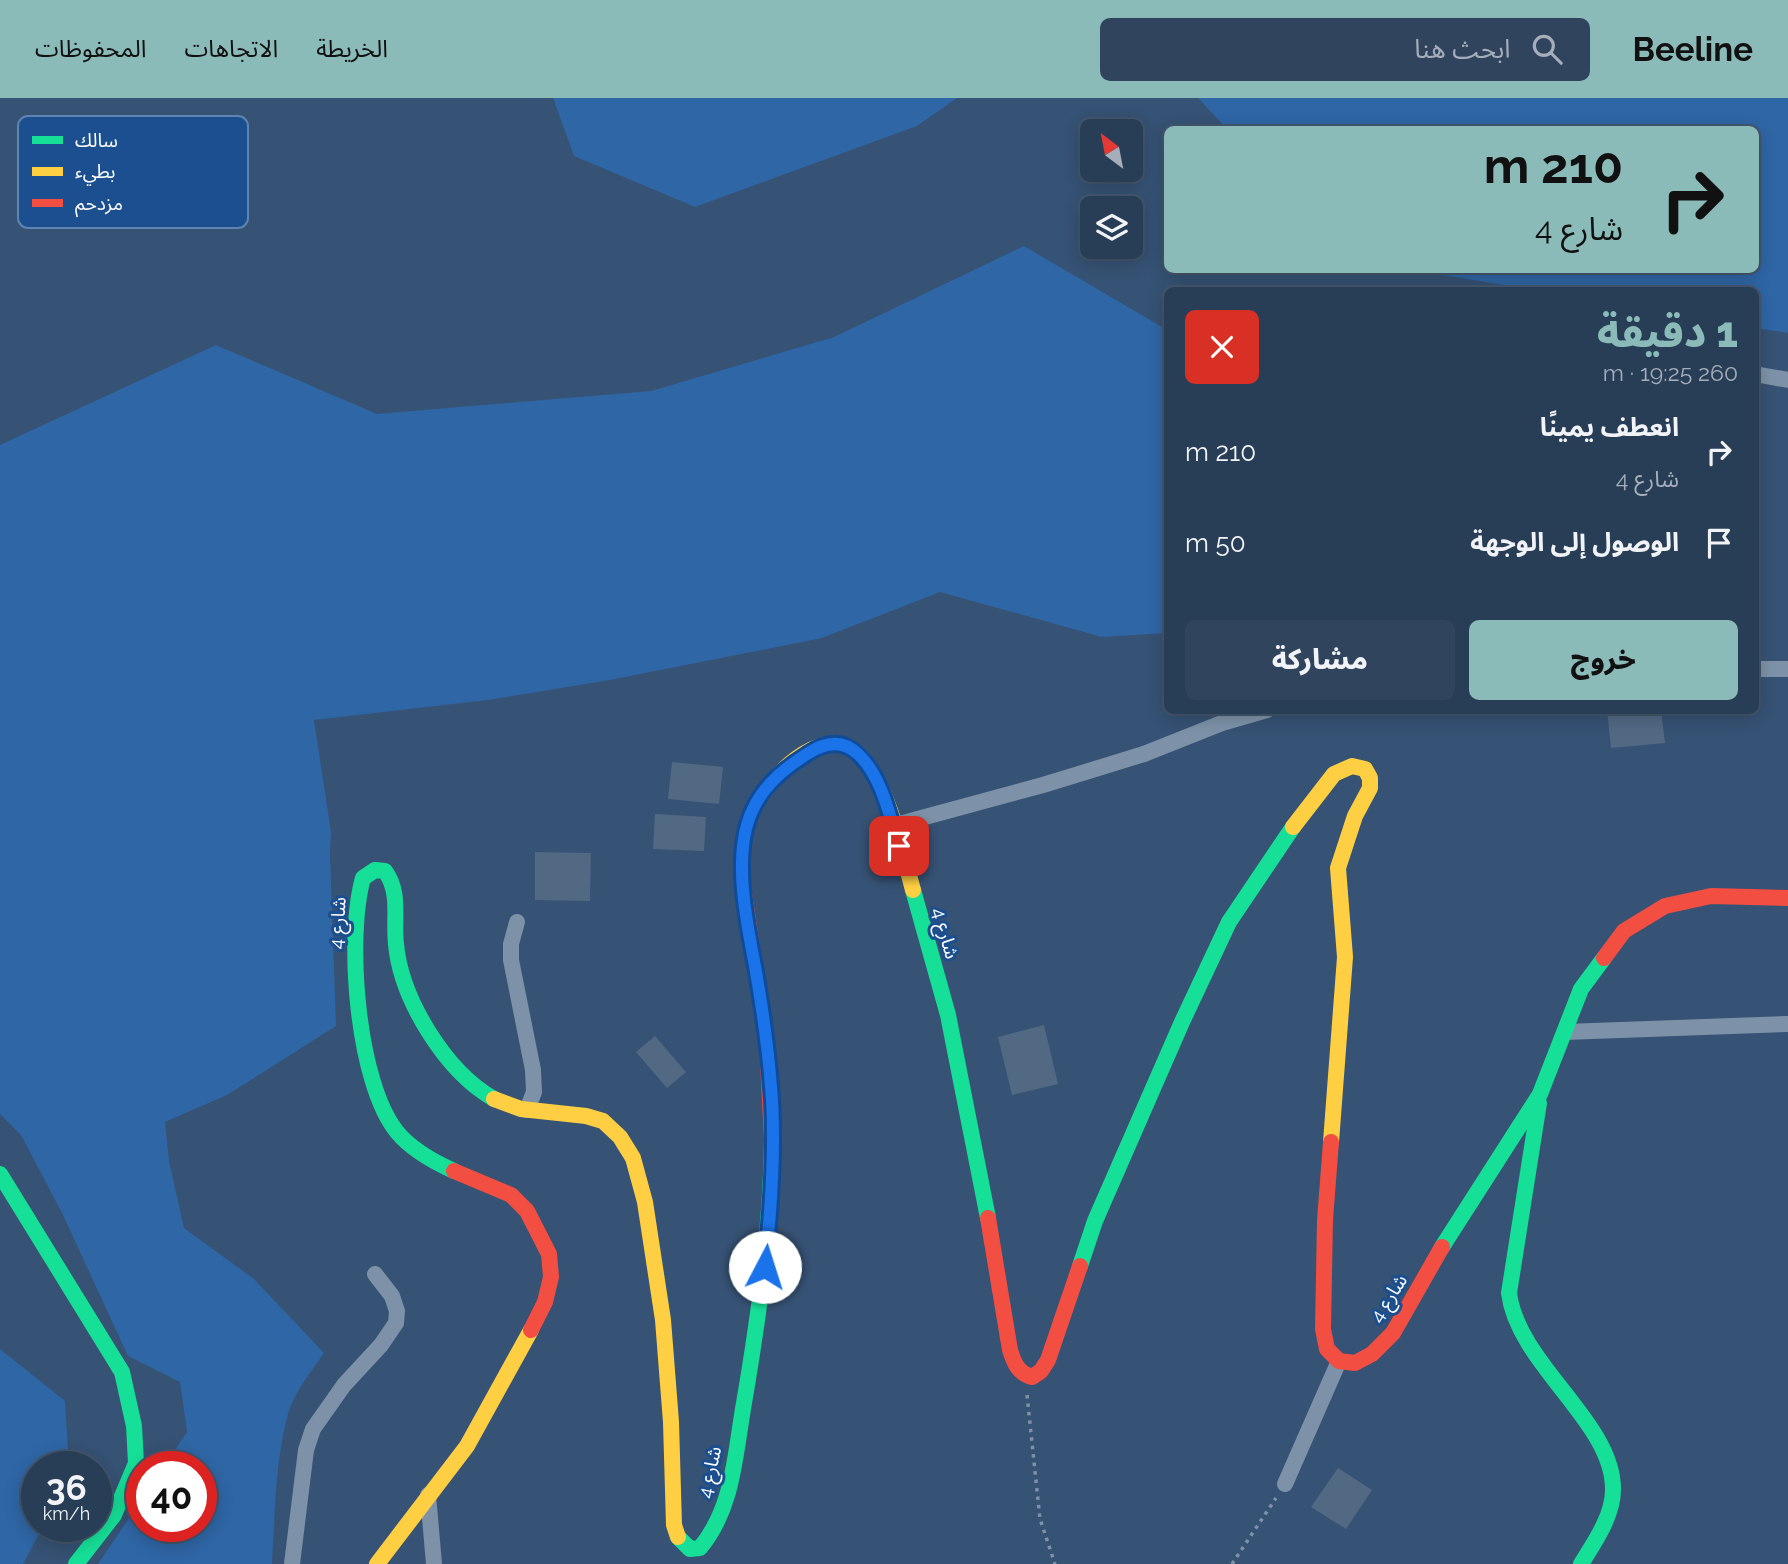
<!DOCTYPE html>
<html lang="ar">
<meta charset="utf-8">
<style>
body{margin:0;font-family:Raleway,"Noto Sans Arabic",sans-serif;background:#30455d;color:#f1f3f6;direction:rtl;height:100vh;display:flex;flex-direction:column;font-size:26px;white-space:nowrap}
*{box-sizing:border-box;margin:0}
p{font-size:23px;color:#a5aeba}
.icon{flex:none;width:38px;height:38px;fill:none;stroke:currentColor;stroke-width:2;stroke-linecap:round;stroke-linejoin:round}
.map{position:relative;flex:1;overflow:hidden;direction:ltr}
.panel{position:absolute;left:1164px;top:189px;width:595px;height:427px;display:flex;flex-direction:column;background:#283e57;border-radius:10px;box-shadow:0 4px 18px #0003,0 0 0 2px #44576d;direction:rtl}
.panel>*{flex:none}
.guide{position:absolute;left:1164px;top:28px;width:595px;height:147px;border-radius:10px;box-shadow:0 4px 18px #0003,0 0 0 2px #44576d;direction:rtl;background:#8bbbb9;color:#111;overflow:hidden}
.needle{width:46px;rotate:328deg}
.controls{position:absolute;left:1080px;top:21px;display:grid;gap:14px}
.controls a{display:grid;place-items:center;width:63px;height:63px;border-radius:10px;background:#283e57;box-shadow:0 4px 18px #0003,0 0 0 2px #44576d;font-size:35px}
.speed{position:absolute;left:21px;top:1353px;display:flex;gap:14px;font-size:35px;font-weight:700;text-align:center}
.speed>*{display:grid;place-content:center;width:91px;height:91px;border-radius:50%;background:#283e57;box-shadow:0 4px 18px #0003,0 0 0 2px #44576d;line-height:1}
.speed small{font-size:18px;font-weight:400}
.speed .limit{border:10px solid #d22;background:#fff;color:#111}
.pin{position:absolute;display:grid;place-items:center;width:60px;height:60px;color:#fff;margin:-30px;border-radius:14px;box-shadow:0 4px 10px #0006}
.me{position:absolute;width:77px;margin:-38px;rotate:5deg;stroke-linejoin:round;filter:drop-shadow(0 0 5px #0008)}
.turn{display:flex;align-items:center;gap:24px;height:147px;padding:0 21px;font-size:32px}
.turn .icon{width:91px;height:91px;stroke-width:2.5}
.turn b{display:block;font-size:49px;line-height:60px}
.round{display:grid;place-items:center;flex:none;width:74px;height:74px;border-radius:10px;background:#30455d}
.head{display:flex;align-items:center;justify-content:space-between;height:119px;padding:0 21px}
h1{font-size:42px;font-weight:800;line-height:52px;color:#8bbbb9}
.primary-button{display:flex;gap:14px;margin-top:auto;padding:14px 21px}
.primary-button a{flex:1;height:80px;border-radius:10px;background:#8bbbb9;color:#111;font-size:28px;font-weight:800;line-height:80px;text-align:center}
.primary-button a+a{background:#30455d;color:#f1f3f6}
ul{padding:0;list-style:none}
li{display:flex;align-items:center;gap:21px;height:91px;padding:0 21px}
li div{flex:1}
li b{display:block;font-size:26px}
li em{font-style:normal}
header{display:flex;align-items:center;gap:42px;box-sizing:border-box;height:98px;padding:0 35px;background:#8bbbb9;color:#111}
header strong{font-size:33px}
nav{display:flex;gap:38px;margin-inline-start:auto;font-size:24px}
.search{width:490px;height:63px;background:#30455d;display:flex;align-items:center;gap:18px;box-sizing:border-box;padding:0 24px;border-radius:10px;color:#a5aeba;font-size:26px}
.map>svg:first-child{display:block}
.green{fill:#2f66a5}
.building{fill:#526984}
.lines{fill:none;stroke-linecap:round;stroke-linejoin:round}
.path{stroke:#7d92a8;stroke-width:3.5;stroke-dasharray:3.5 5;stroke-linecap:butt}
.street{stroke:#7d92a8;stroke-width:16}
.fast{stroke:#16e098;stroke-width:16}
.slow{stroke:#ffcf43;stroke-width:16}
.jam{stroke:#f24e42;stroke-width:16}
.route-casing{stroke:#114b97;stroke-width:18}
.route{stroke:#1a73e8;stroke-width:12}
.labels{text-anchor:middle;stroke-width:6;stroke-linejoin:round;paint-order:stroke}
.street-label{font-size:19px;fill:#fff;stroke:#1b4f8f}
.key{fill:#1b4f8f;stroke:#5f84b1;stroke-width:2}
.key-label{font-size:19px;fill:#fff}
</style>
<header>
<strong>Beeline</strong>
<div class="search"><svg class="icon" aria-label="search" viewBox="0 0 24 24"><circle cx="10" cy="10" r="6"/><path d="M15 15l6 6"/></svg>ابحث هنا</div>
<nav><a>الخريطة</a><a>الاتجاهات</a><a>المحفوظات</a></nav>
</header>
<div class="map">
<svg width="1788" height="1466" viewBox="0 0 1788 1466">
<rect width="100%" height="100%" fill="#365274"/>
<!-- green -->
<path class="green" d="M553 0H957L917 28 695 109 574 58Z
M1198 0H1788V235L1755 230V192H1535L1412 172H1755V32L1227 31Z
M1024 148 1167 232V535L1102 539 940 494 822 540 610 582 488 602 314 622 331 734 330 755 336 928 227 997 165 1024 169 1063 184 1130 254 1181 324 1255C311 1274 295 1293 288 1316 275 1364 275 1416 272 1466H98L142 1401V1428H201V1368H164L187 1334 180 1284 128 1258 63 1117 21 1037 0 1016V347L216 247 377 316 651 293 834 239Z
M0 1251 65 1303 69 1368H37V1428H43L23 1466H0Z"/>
<!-- building -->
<path class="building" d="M1607 612H1661L1665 645 1611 650Z
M672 664 723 669 719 706 668 701Z
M655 716 706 719 704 753 653 751Z
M535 754 591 755 590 803 535 802Z
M1044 927 1058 986 1012 997 998 939Z
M655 938 686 974 667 990 636 954Z
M1338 1370 1372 1392 1346 1431 1311 1409Z"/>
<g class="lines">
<!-- path -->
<path class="path" d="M1027 1297 1040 1421 1055 1466
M1232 1466 1276 1400"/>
<!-- street -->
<path class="street" d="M1755 276 1788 282
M1755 571H1788
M892 728 1043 687 1144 656 1222 625 1267 612
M517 824 511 846V862L533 972 534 994 527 1012
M1565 934 1788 926
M1285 1386 1339 1263
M428 1397 434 1466
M292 1466 306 1352 313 1331 344 1287 381 1247 396 1225 397 1213 392 1198 375 1176"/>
<!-- fast -->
<path class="fast" d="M913 792 948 917 988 1120
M1539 1005 1509 1195C1518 1267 1614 1324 1613 1392 1613 1418 1594 1445 1581 1466
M454 1073C434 1064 411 1051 397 1034 357 985 346 840 363 780L375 772 385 773C401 795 393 820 396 846 401 901 445 973 494 1001
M0 1076 122 1274 134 1328 136 1365 114 1417 76 1466
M1442 1149 1540 996 1581 891 1604 860
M1080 1168 1095 1123 1182 924 1229 824 1293 729
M678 1439 690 1451 700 1450C734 1409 735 1355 744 1305 759 1217 771 1130 772 1041"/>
<!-- slow -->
<path class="slow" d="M1293 729 1334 676 1352 668 1365 671 1370 680V690L1355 718 1338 770 1345 859 1331 1044
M743 789C741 765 741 738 751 715 766 683 820 623 858 655 886 679 903 756 913 792
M494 1001 521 1011 586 1018 603 1023 620 1039 633 1060 645 1104 663 1222 671 1324 674 1427 678 1439
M377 1466 467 1348 531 1232"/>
<!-- jam -->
<path class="jam" d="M743 789 767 946 772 1041
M1604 860 1624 833 1665 808 1711 798 1788 800
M1331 1044 1325 1122 1323 1231 1327 1251 1339 1263 1355 1265 1372 1256 1393 1235 1442 1149
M454 1073 511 1097 527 1113 549 1156 551 1179 545 1204 531 1232
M988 1120 1010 1252C1014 1265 1018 1275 1032 1279L1041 1273 1048 1262 1080 1168"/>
</g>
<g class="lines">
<defs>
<path id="route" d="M765 1169C771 1113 776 1045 771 989 768 949 762 908 755 868 747 826 735 769 747 727 756 694 780 673 807 656 825 644 843 641 859 657 882 679 890 719 899 748"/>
</defs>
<!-- route casing -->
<use href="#route" class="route-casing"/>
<!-- route -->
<use href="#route" class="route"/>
</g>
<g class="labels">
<!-- street labels -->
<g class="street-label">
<text transform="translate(337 825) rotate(-86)" y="7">شارع 4</text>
<text transform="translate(946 835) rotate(74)" y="7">شارع 4</text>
<text transform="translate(1388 1200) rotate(-58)" y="7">شارع 4</text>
<text transform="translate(709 1374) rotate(-78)" y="7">شارع 4</text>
</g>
</g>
<!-- legend -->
<rect x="18" y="18" width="230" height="112" rx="10" class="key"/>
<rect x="32" y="38" width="31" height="8" fill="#16e098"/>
<rect x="32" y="69" width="31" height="9" fill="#ffcf43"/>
<rect x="32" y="101" width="31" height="8" fill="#f24e42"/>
<g class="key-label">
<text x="75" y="49">سالك</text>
<text x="75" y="80">بطيء</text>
<text x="75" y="112">مزدحم</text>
</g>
</svg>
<div class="controls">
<a><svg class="needle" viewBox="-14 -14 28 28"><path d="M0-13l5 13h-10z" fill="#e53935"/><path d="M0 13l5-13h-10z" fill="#a5aeba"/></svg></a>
<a><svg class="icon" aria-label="layers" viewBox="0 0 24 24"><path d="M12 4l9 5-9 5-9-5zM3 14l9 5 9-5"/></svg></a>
</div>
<div class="speed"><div>36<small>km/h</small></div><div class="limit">40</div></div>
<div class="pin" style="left:899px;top:748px;background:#d93025"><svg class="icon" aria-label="arrive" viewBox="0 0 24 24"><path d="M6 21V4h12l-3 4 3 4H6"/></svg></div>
<svg class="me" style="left:765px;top:1169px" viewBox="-20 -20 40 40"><circle r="19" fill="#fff"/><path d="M0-13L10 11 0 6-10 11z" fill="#1a73e8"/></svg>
<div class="guide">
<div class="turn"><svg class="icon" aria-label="right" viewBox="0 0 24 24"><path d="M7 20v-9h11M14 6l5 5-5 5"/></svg><div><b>210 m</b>شارع 4</div></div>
</div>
<section class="panel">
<div class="head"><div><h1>1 دقيقة</h1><p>260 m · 19:25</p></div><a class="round" style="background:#d93025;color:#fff"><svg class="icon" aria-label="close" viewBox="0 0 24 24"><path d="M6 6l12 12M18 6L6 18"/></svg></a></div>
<ul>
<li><svg class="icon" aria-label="right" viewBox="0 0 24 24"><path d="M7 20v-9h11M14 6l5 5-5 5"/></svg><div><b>انعطف يمينًا</b><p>شارع 4</p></div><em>210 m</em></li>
<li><svg class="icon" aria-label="arrive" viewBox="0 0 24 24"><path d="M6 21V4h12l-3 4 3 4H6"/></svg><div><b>الوصول إلى الوجهة</b></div><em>50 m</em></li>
</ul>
<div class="primary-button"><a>خروج</a><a>مشاركة</a></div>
</section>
</div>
